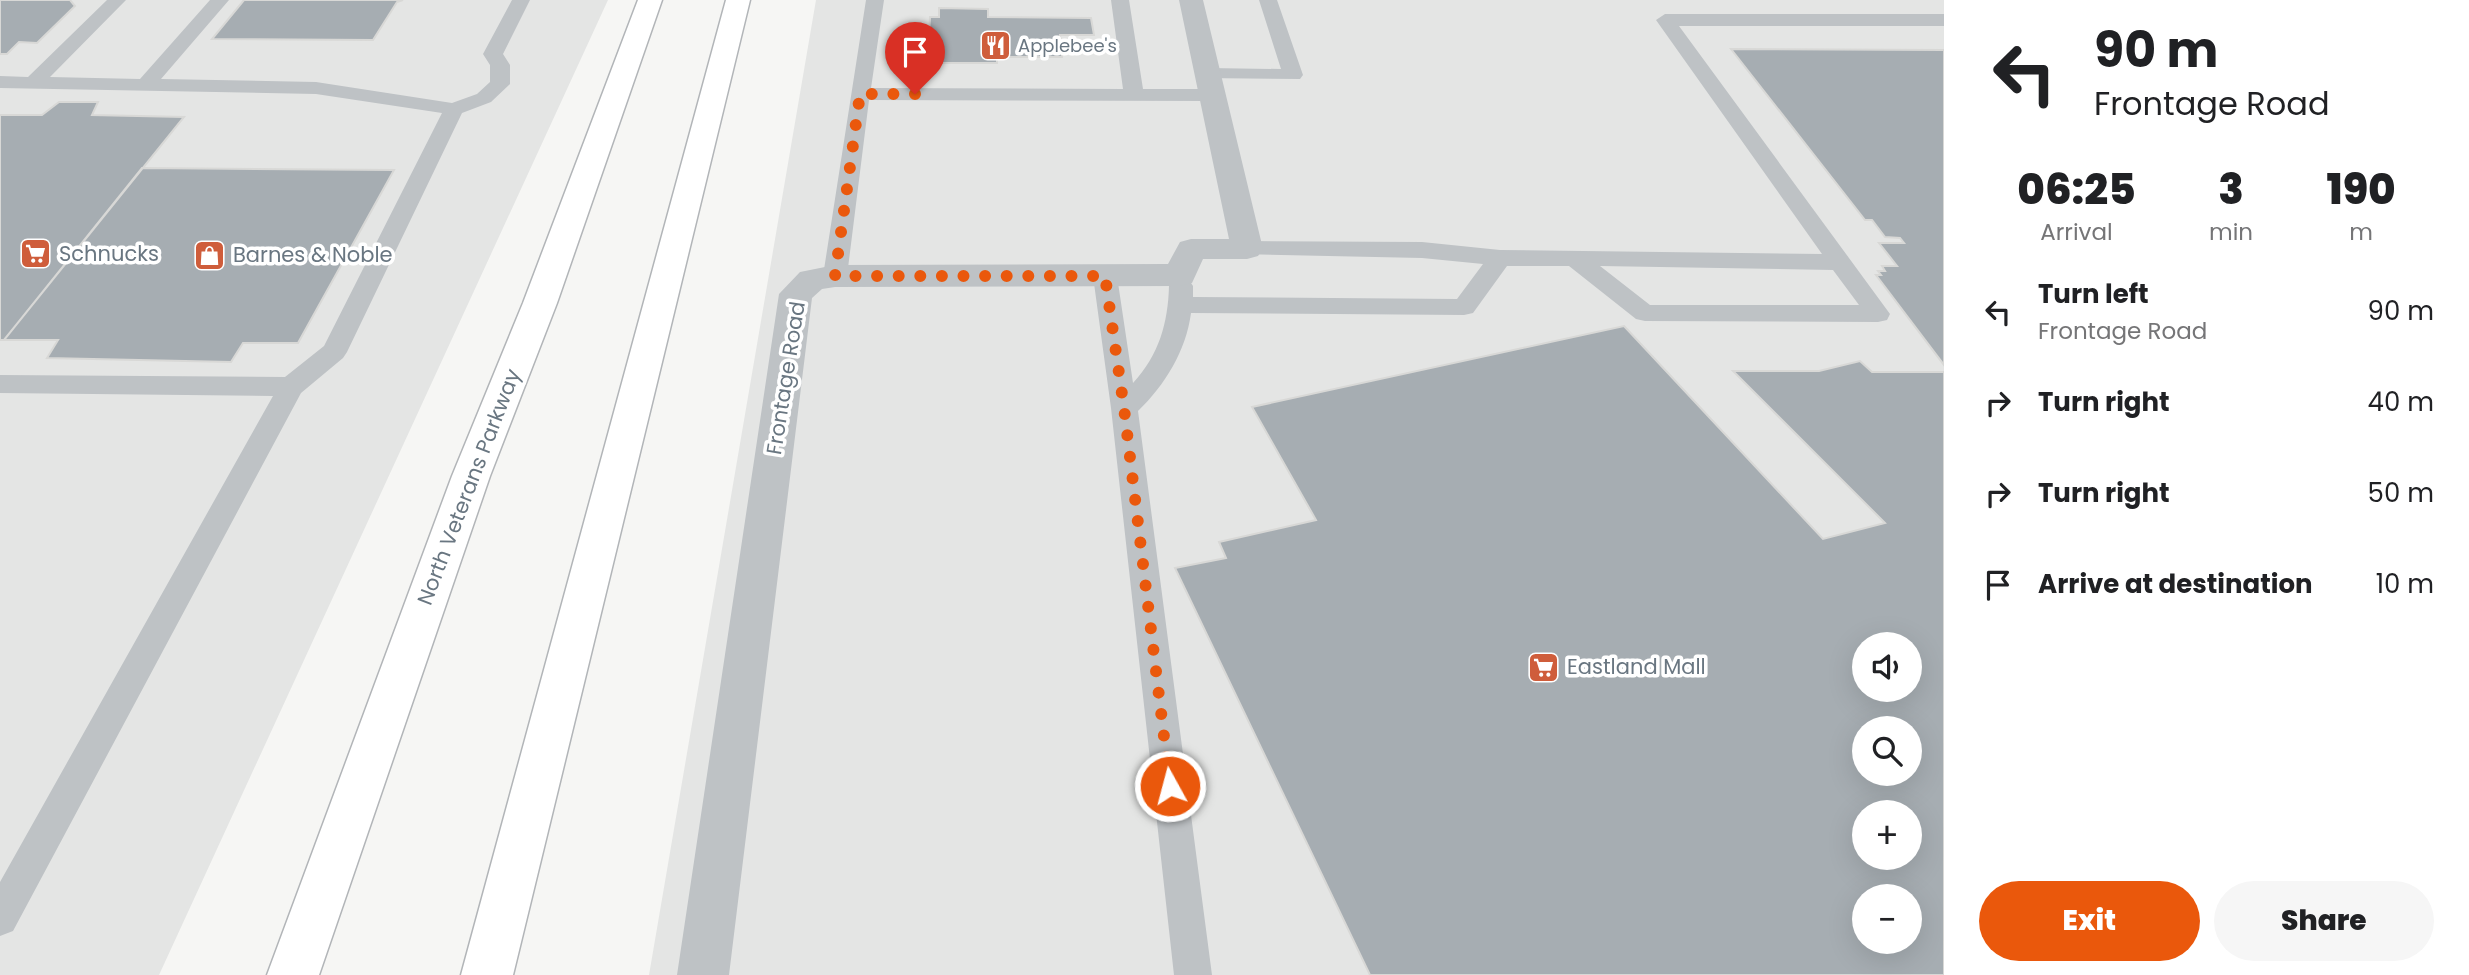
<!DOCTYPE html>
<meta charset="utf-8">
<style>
body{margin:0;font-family:Poppins,sans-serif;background:#f6f6f6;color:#202124;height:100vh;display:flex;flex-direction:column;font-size:26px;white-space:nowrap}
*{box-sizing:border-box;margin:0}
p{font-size:23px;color:#757577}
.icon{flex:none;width:38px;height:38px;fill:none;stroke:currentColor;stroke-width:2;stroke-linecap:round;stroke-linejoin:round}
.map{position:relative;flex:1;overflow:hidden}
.side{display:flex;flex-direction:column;background:#fff;width:525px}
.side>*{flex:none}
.guide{background:#fff;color:#202124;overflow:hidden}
.controls{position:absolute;left:1852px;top:632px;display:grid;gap:14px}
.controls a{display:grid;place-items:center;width:70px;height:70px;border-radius:50%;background:#fff;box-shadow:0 7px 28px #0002;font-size:35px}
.pin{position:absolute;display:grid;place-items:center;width:60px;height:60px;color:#fff;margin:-72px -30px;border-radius:50% 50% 50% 0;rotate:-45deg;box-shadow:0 0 7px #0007}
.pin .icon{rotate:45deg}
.me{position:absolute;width:77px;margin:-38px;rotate:353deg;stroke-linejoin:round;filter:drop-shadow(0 0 5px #0008)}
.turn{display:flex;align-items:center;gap:24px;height:147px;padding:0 35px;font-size:32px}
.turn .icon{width:91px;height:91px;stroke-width:2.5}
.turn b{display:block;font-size:49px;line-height:60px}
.eta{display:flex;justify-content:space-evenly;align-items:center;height:119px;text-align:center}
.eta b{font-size:42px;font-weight:800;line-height:49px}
.cta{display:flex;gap:14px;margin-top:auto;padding:14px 35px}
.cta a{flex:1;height:80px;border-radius:42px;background:#ea580c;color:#fff;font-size:28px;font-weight:800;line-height:80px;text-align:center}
.cta a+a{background:#f6f6f6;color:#202124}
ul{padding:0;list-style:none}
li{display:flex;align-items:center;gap:21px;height:91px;padding:0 35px}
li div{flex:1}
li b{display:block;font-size:26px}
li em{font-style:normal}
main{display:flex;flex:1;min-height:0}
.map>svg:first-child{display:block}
.built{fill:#e4e5e4;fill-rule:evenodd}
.building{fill:#a6adb2;stroke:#d8d8d6;stroke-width:2;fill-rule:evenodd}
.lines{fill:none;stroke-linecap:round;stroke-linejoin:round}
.trunk-casing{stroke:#b2b5b8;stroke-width:3}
.service{fill:#bec2c5;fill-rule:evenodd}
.minor{fill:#bec2c5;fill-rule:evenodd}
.trunk{fill:#fff;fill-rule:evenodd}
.route{stroke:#ea580c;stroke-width:12;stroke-dasharray:0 21.6}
.labels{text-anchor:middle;stroke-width:7;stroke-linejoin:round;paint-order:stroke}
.far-poi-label{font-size:18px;fill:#697681;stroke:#fff;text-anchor:start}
.poi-label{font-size:21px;fill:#697681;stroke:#fff;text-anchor:start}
.street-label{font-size:21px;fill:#697681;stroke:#fff}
</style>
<main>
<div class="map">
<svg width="1944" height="975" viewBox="0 0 1944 975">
<rect width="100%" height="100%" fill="#f6f6f4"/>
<!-- built -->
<path class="built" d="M0 0H608L159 975H0Z
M816 0H1944V975H649ZM1864 644H1909V690H1864ZM1864 728H1909V774H1864ZM1864 812H1909V858H1864ZM1864 896H1909V942H1864Z"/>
<!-- building -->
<path class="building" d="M0 0H70L75 6 37 43 19 42 7 54H0Z
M244 0H403L397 2 373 40 212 39Z
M939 8 988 9V17L1091 18 1094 35H1060L1062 57H997V63H940L941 57H928L930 17H939Z
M1731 49 1944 50V365L1876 275H1881L1878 271H1885L1882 266H1897L1879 243H1904L1900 238 1885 237 1872 220H1865Z
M59 102H98L92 115 184 117 4 340H0V115H42Z
M142 168 394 170 298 343H243L231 362 47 358 58 340H4Z
M1624 326 1823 539 1885 523 1733 371H1819L1860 361 1872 372H1944V975H1370L1175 568 1226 558 1219 542 1316 520 1252 407ZM1864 644H1909V690H1864ZM1864 728H1909V774H1864ZM1864 812H1909V858H1864ZM1864 896H1909V942H1864Z"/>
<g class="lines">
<defs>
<path id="trunk" d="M638 0H662L557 303 490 476 319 975H267L452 476 523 303Z
M726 0H750L513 975H461Z"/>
</defs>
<!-- trunk casing -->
<use href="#trunk" class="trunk-casing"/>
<!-- service -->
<path class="service" d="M107 0H126L50 77 140 79 210 0H229L161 79 316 82 452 103 477 94 490 82V65L483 54 512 0H530L503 54 510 65V84L491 102 462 113 347 352 343 358 301 393 13 931 0 936V882L273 396 0 393V375L285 377 324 346 442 113 316 94 0 88V76L28 77Z
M866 0H884L871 88 1123 89 1111 0H1129L1143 89H1212L1219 91 1222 95 1219 99 1212 101 869 100 847 276 843 282 835 284 827 282 823 276Z
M1259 0H1277L1303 75 1300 79 1201 78 1198 74 1208 68 1281 69Z
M1665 14H1944V26H1679L1890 314 1887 320 1878 322 1645 321 1636 319 1569 266H1507L1473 313 1464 315 1191 313C1186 351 1165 385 1138 411L1212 975H1174L1111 408 1093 276 1097 270 1105 268 1113 270 1117 276 1133 383C1159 355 1168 323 1169 286L1173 280 1181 278 1189 280 1193 286V297L1457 299 1483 264 1422 258 1239 254 1235 249 1239 244 1247 241 1422 242 1500 250 1822 254 1656 20ZM1600 266 1833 270 1859 305H1650Z"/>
<!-- minor -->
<path class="minor" d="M1179 0H1203L1263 249 1258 256 1247 259H1203L1192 283 1180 286 835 287 822 289 812 298 729 975H677L779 294 800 272 835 265 1168 264 1180 242 1191 239H1229Z"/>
<!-- trunk -->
<use href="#trunk" class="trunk"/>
</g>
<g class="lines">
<!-- route -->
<path class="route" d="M915 94H860L835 276H1105L1124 408 1170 786"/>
</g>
<!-- icons -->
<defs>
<symbol id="restaurant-square" viewBox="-11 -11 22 22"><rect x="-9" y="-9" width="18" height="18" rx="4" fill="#cf5d3b" stroke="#fff"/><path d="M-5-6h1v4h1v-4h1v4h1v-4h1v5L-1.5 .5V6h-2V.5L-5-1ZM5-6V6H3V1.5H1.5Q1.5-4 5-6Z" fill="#fff"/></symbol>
<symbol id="supermarket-square" viewBox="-11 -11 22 22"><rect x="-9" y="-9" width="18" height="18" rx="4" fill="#cf5d3b" stroke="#fff"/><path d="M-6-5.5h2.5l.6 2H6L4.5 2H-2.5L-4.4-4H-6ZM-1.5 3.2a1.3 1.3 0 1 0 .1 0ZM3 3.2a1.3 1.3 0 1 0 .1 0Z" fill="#fff"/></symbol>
<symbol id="shop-square" viewBox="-11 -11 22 22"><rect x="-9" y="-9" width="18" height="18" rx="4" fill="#cf5d3b" stroke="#fff"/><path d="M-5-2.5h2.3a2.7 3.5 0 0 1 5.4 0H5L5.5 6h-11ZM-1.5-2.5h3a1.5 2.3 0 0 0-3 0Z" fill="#fff"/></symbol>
</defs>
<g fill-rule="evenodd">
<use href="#restaurant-square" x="978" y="28" width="35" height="35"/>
<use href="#supermarket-square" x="18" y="236" width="35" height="35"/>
<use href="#shop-square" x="192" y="238" width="35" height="35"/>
<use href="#supermarket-square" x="1526" y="650" width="35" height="35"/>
</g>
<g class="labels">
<!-- far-poi labels -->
<g class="far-poi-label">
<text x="1018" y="52">Applebee's</text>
</g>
<!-- poi labels -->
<g class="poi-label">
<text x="59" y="261">Schnucks</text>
<text x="233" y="262">Barnes &amp; Noble</text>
<text x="1567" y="674">Eastland Mall</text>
</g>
<!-- street labels -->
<g class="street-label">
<text transform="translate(786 378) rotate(-81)" y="7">Frontage Road</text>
<text transform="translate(469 487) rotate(-69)" y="7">North Veterans Parkway</text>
</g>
</g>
</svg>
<div class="controls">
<a><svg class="icon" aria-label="sound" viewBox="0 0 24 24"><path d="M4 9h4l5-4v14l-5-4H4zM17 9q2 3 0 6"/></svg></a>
<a><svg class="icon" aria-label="search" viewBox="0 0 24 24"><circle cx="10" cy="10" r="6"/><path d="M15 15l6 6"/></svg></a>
<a>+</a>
<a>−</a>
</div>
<div class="pin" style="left:915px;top:94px;background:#d93025"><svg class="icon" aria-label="arrive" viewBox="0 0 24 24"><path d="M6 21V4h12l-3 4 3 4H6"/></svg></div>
<svg class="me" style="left:1170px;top:786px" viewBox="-20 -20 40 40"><circle r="17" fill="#ea580c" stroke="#fff" stroke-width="3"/><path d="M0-11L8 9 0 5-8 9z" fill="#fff"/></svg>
</div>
<section class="side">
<div class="guide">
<div class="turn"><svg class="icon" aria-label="left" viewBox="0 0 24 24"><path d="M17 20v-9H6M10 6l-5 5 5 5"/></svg><div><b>90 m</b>Frontage Road</div></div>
</div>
<div class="eta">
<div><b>06:25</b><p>Arrival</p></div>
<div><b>3</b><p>min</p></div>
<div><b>190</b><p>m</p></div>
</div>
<ul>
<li><svg class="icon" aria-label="left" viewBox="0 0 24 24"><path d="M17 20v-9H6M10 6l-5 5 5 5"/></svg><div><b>Turn left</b><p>Frontage Road</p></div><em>90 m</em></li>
<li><svg class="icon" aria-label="right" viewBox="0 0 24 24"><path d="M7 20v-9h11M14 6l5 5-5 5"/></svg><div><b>Turn right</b></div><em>40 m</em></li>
<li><svg class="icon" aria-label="right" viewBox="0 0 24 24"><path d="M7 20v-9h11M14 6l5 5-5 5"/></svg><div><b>Turn right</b></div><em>50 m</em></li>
<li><svg class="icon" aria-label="arrive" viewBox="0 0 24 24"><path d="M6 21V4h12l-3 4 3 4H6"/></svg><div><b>Arrive at destination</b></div><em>10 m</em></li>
</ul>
<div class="cta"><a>Exit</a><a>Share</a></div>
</section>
</main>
